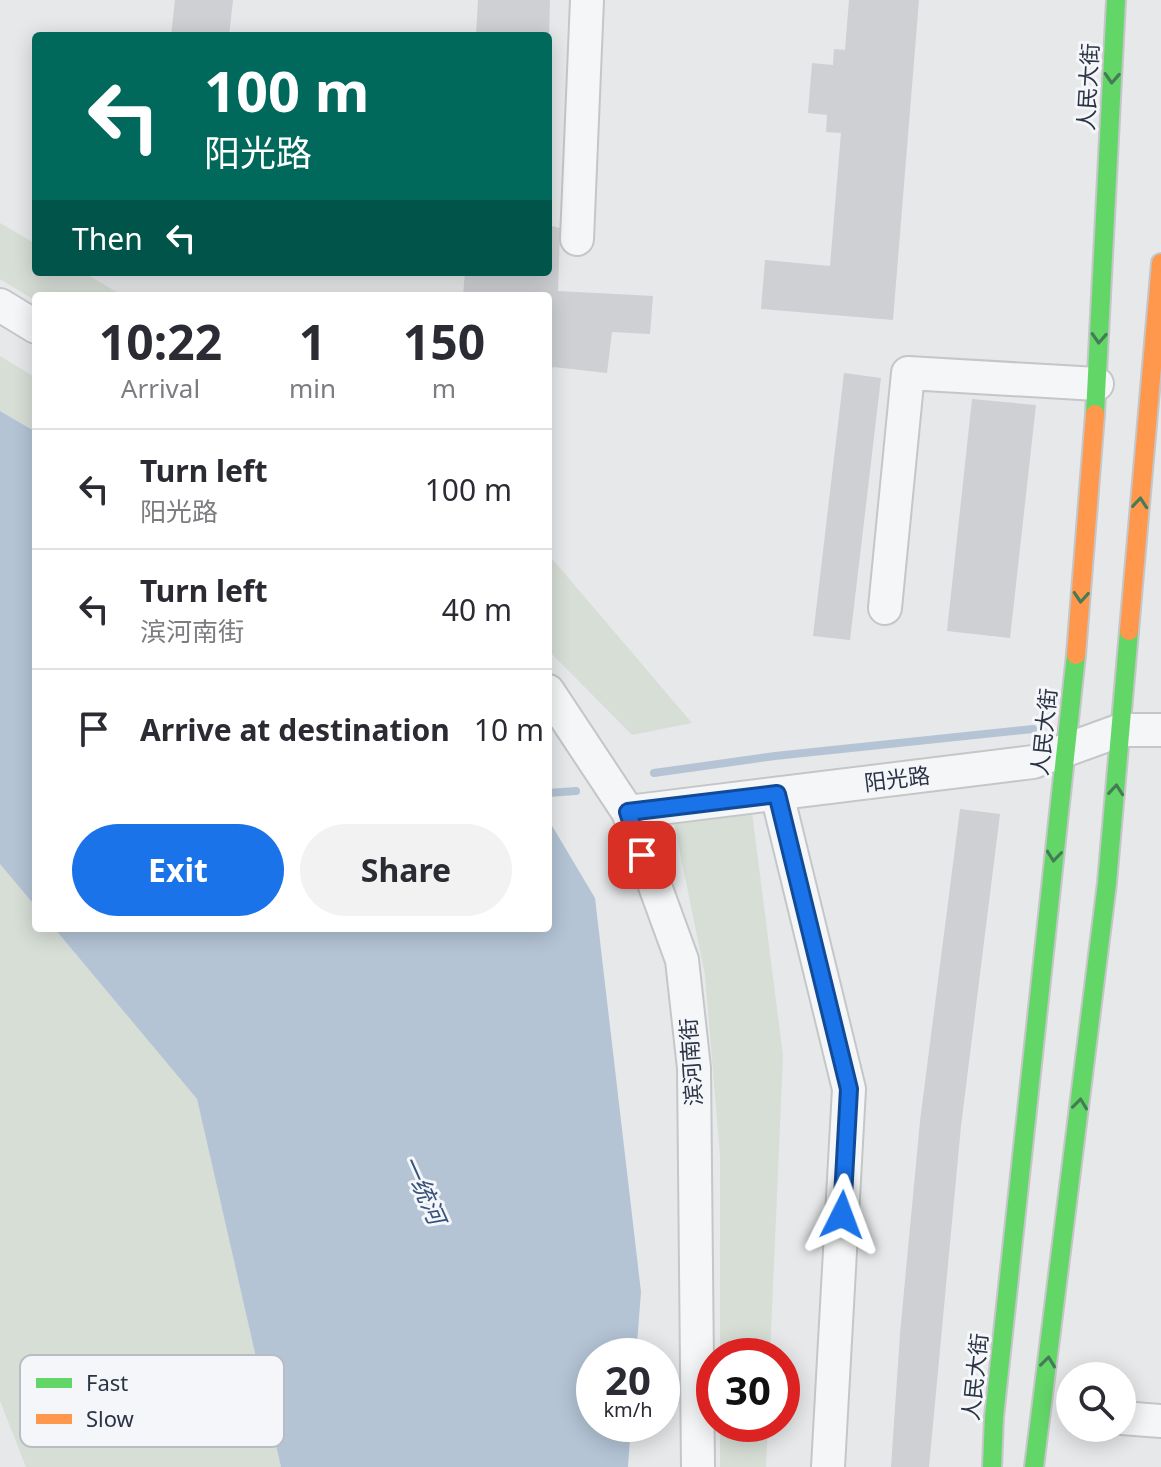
<!DOCTYPE html>
<meta charset="utf-8">
<style>
body{margin:0;font-family:"Noto Sans","Noto Sans SC",sans-serif;background:#f2f2f3;color:#2b2b33;height:100vh;display:flex;flex-direction:column;font-size:30px;white-space:nowrap}
*{box-sizing:border-box;margin:0}
p{font-size:26px;color:#7c7c81}
.icon{flex:none;width:44px;height:44px;fill:none;stroke:currentColor;stroke-width:2;stroke-linecap:round;stroke-linejoin:round}
.map{position:relative;flex:1;overflow:hidden}
.drawer{position:absolute;left:32px;top:292px;width:520px;height:640px;display:flex;flex-direction:column;background:#fff;border-radius:8px;box-shadow:0 4px 20px #0003}
.drawer>*{flex:none}
.banner{position:absolute;left:32px;top:32px;width:520px;height:244px;border-radius:8px;box-shadow:0 4px 20px #0003;background:#00695c;color:#fff;overflow:hidden}
.buttons{position:absolute;left:1056px;top:1362px;display:grid;gap:16px}
.buttons a{display:grid;place-items:center;width:80px;height:80px;border-radius:50%;background:#fff;box-shadow:0 4px 20px #0003;font-size:40px}
.speed{position:absolute;left:576px;top:1338px;display:flex;gap:16px;font-size:40px;font-weight:700;text-align:center}
.speed>*{display:grid;place-content:center;width:104px;height:104px;border-radius:50%;background:#fff;box-shadow:0 4px 20px #0003;line-height:1}
.speed small{font-size:20px;font-weight:400}
.speed .limit{border:12px solid #d22;background:#fff;color:#111}
.pin{position:absolute;display:grid;place-items:center;width:68px;height:68px;color:#fff;margin:-34px;border-radius:16px;box-shadow:0 4px 12px #0006}
.me{position:absolute;width:88px;margin:-44px;rotate:3deg;stroke-linejoin:round;filter:drop-shadow(0 0 6px #0008)}
.turn{display:flex;align-items:center;gap:28px;height:168px;padding:0 40px;font-size:36px}
.turn .icon{width:104px;height:104px;stroke-width:2.5}
.turn b{display:block;font-size:56px;line-height:68px}
.then{display:flex;align-items:center;height:76px;padding:0 40px;background:#0003;gap:16px;font-size:30px}
.eta{display:flex;justify-content:space-evenly;align-items:center;height:136px;text-align:center}
.eta b{font-size:48px;font-weight:700;line-height:56px}
.action{display:flex;gap:16px;margin-top:auto;padding:16px 40px}
.action a{flex:1;height:92px;border-radius:48px;background:#1a73e8;color:#fff;font-size:32px;font-weight:700;line-height:92px;text-align:center}
.action a+a{background:#f2f2f3;color:#2b2b33}
ul{padding:0;list-style:none}
li{display:flex;align-items:center;gap:24px;height:120px;padding:0 40px;border-top:2px solid #e1e1e2}
li div{flex:1}
li b{display:block;font-size:30px}
li em{font-style:normal}
.map>svg:first-child{display:block}
.green{fill:#d6ded6}
.water{fill:#b4c4d5}
.lines{fill:none;stroke-linecap:round;stroke-linejoin:round}
.stream{stroke:#b4c4d5;stroke-width:8}
.building{fill:#ced0d3}
.street-casing{stroke:#c4c6c8;stroke-width:36}
.fast-casing{stroke:#c4c6c8;stroke-width:22}
.slow-casing{stroke:#c4c6c8;stroke-width:22}
.street{stroke:#f5f6f7;stroke-width:32}
.fast{stroke:#63d668;stroke-width:18}
.slow{stroke:#ff974d;stroke-width:18}
.oneway{stroke:#447d55}
.route-casing{stroke:#114b97;stroke-width:20}
.route{stroke:#1a73e8;stroke-width:14}
.labels{text-anchor:middle;stroke-width:6;stroke-linejoin:round;paint-order:stroke}
.street-label{font-size:22px;fill:#2b3445;stroke:#f4f6f9}
.water-label{font-size:24px;font-style:italic;fill:#34527a;stroke:#f4f6f9}
.key{fill:#f4f6f9;stroke:#b8bcc3;stroke-width:2}
.key-label{font-size:22px;fill:#2b3445}
</style>
<div class="map">
<svg width="1161" height="1467" viewBox="0 0 1161 1467">
<rect width="100%" height="100%" fill="#e6e8ea"/>
<!-- green -->
<path class="green" d="M0 223 36 244V272H83L123 296H36V301L0 279Z
M0 356 36 378V432L0 411Z
M548 554 692 723 632 735 548 650Z
M752 812 783 1056 770 1356H720V1155L705 975 674 823Z
M0 864 36 907V928H54L197 1099 281 1467H26L0 1401Z
M720 1424H768L766 1467H720Z"/>
<!-- water -->
<path class="water" d="M0 411 36 432V907L0 864Z
M548 819 595 898 641 1292 636 1356H594V1424H631L628 1467H281L197 1099 54 928H548Z"/>
<g class="lines">
<!-- stream -->
<path class="stream" d="M654 773 775 756 1033 729
M548 793 576 791"/>
</g>
<!-- building -->
<path class="building" d="M175 0H233L229 36H171Z
M478 0H550L549 36H476Z
M849 0H919L893 320 761 309 765 260 830 266 841 133 826 132 827 115 808 113 812 63 833 65 834 49 845 50Z
M548 225 560 228 558 291 653 296 650 334 612 332 607 373 553 367 551 372H548V296H463L465 272H548Z
M844 373 881 378 850 640 813 636Z
M972 399 1036 405 1010 638 947 631Z
M960 809 1000 814 961 1126 929 1467H891L900 1334 920 1121Z"/>
<g class="lines">
<defs>
<path id="street" d="M577 239 587 0
M0 305 36 327
M885 608 908 373 1097 384
M548 691 628 812 682 960 694 1068 698 1467
M777 794 849 1089 828 1467
M628 812 1033 762 1121 730H1161
M1122 1418 1161 1421"/>
<path id="fast" d="M1095 414 1116 0
M992 1467 994 1417 1076 655
M1034 1467 1107 883 1129 631"/>
<path id="slow" d="M1129 631 1161 263
M1076 655 1095 414"/>
</defs>
<!-- street casing -->
<use href="#street" class="street-casing"/>
<!-- fast casing -->
<use href="#fast" class="fast-casing"/>
<!-- slow casing -->
<use href="#slow" class="slow-casing"/>
<!-- street -->
<use href="#street" class="street"/>
<!-- fast -->
<use href="#fast" class="fast"/>
<!-- slow -->
<use href="#slow" class="slow"/>
</g>
<!-- one-way arrows -->
<defs><path id="oneway-chevron" d="M-2-3.5L2.5 0L-2 3.5" fill="none" stroke-width="1.6" stroke-linecap="round" stroke-linejoin="round" transform="scale(2)"/></defs>
<g class="oneway">
<use href="#oneway-chevron" transform="translate(1112 78) rotate(93)"/>
<use href="#oneway-chevron" transform="translate(1099 338) rotate(93)"/>
<use href="#oneway-chevron" transform="translate(1140 503) rotate(-85)"/>
<use href="#oneway-chevron" transform="translate(1081 597) rotate(94)"/>
<use href="#oneway-chevron" transform="translate(1116 790) rotate(-85)"/>
<use href="#oneway-chevron" transform="translate(1054 856) rotate(96)"/>
<use href="#oneway-chevron" transform="translate(1080 1104) rotate(-83)"/>
<use href="#oneway-chevron" transform="translate(1048 1362) rotate(-83)"/>
</g>
<g class="lines">
<defs>
<path id="route" d="M642 855 628 812 777 794 849 1089 842 1215"/>
</defs>
<!-- route casing -->
<use href="#route" class="route-casing"/>
<!-- route -->
<use href="#route" class="route"/>
</g>
<g class="labels">
<!-- street labels -->
<g class="street-label">
<text transform="translate(1088 87) rotate(-87)" y="8">人民大街</text>
<text transform="translate(1044 732) rotate(-84)" y="8">人民大街</text>
<text transform="translate(897 779) rotate(-7)" y="8">阳光路</text>
<text transform="translate(691 1062) rotate(-94)" y="8">滨河南街</text>
<text transform="translate(975 1377) rotate(-84)" y="8">人民大街</text>
</g>
<!-- water labels -->
<g class="water-label">
<text transform="translate(423 1190) rotate(66)" y="8">一统河</text>
</g>
</g>
<!-- legend -->
<rect x="20" y="1355" width="264" height="92" rx="12" class="key"/>
<rect x="36" y="1378" width="36" height="10" fill="#63d668"/>
<rect x="36" y="1414" width="36" height="10" fill="#ff974d"/>
<g class="key-label">
<text x="86" y="1391">Fast</text>
<text x="86" y="1427">Slow</text>
</g>
</svg>
<div class="buttons">
<a><svg class="icon" aria-label="search" viewBox="0 0 24 24"><circle cx="10" cy="10" r="6"/><path d="M15 15l6 6"/></svg></a>
</div>
<div class="speed"><div>20<small>km/h</small></div><div class="limit">30</div></div>
<div class="pin" style="left:642px;top:855px;background:#d93025"><svg class="icon" aria-label="arrive" viewBox="0 0 24 24"><path d="M6 21V4h12l-3 4 3 4H6"/></svg></div>
<svg class="me" style="left:842px;top:1215px" viewBox="-20 -20 40 40"><path d="M0-17L14 15 0 8-14 15z" fill="#1a73e8" stroke="#fff" stroke-width="4"/></svg>
<div class="banner">
<div class="turn"><svg class="icon" aria-label="left" viewBox="0 0 24 24"><path d="M17 20v-9H6M10 6l-5 5 5 5"/></svg><div><b>100 m</b>阳光路</div></div>
<div class="then">Then<svg class="icon" aria-label="left" viewBox="0 0 24 24"><path d="M17 20v-9H6M10 6l-5 5 5 5"/></svg></div>
</div>
<section class="drawer">
<div class="eta">
<div><b>10:22</b><p>Arrival</p></div>
<div><b>1</b><p>min</p></div>
<div><b>150</b><p>m</p></div>
</div>
<ul>
<li><svg class="icon" aria-label="left" viewBox="0 0 24 24"><path d="M17 20v-9H6M10 6l-5 5 5 5"/></svg><div><b>Turn left</b><p>阳光路</p></div><em>100 m</em></li>
<li><svg class="icon" aria-label="left" viewBox="0 0 24 24"><path d="M17 20v-9H6M10 6l-5 5 5 5"/></svg><div><b>Turn left</b><p>滨河南街</p></div><em>40 m</em></li>
<li><svg class="icon" aria-label="arrive" viewBox="0 0 24 24"><path d="M6 21V4h12l-3 4 3 4H6"/></svg><div><b>Arrive at destination</b></div><em>10 m</em></li>
</ul>
<div class="action"><a>Exit</a><a>Share</a></div>
</section>
</div>
